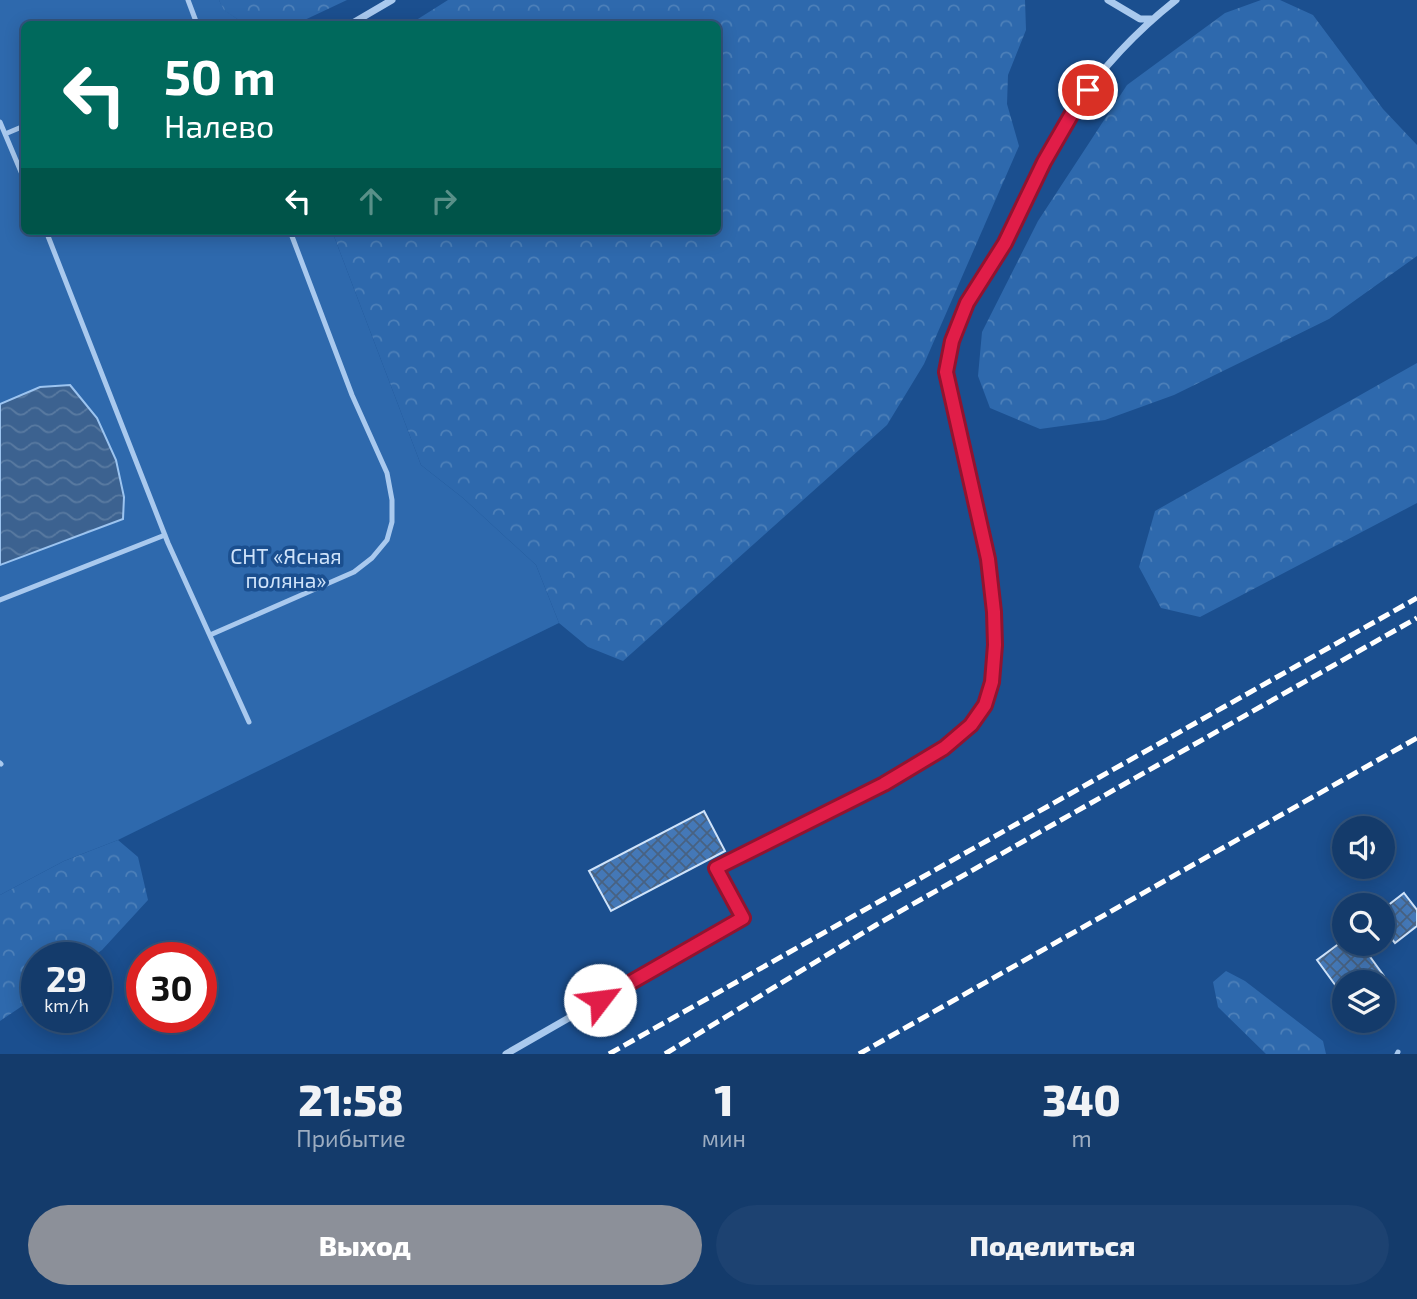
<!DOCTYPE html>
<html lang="ru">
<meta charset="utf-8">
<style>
body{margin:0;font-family:"Exo 2",sans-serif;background:#1d4271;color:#f1f3f6;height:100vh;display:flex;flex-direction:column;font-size:26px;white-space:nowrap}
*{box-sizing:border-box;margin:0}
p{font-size:23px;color:#9dadc1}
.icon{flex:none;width:38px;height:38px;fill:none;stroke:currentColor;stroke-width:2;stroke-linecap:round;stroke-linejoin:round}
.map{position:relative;height:1054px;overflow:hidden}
.sheet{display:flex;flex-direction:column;background:#143b6b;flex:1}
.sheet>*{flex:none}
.guide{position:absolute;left:21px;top:21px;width:700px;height:214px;border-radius:10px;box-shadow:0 4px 18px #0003,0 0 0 2px #33557e;background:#00695c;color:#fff;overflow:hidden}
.fabs{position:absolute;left:1332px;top:816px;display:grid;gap:14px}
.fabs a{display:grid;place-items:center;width:63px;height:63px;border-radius:50%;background:#143b6b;box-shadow:0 4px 18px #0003,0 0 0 2px #33557e;font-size:35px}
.speed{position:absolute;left:21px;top:942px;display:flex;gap:14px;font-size:35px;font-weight:700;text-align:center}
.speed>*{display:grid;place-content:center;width:91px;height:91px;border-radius:50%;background:#143b6b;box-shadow:0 4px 18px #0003,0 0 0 2px #33557e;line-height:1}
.speed small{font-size:18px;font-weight:400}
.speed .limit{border:10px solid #d22;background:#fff;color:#111}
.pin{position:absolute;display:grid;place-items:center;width:60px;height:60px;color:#fff;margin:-30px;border:4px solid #fff;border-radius:50%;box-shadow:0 2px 7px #0007}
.me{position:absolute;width:77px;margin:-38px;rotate:60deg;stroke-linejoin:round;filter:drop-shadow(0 0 5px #0008)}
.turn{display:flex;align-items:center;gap:24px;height:147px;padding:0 28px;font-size:32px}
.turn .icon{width:91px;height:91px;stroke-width:2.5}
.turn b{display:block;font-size:49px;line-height:60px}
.lanes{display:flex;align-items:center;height:66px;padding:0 28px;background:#0003;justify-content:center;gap:35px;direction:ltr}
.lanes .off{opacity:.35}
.eta{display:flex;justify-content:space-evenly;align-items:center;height:119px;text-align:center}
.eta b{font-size:42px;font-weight:800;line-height:49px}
.action{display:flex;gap:14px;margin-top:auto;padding:14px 28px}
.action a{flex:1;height:80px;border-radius:42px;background:#8c9099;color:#fff;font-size:28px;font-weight:800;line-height:80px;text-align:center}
.action a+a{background:#1d4271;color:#f1f3f6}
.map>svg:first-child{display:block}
.forest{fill:url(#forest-crowns)}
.garden{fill:#2e69ad}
.water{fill:url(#water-waves);stroke:#9cc4f0;stroke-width:2}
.building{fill:url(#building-cross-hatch);stroke:#cfe3fa;stroke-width:2}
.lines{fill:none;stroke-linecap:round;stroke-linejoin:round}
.service{stroke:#a9c9ee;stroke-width:5}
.minor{stroke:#a9c9ee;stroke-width:7}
.rail{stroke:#fff;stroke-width:5;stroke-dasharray:12 5;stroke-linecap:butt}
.route-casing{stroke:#92132f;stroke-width:18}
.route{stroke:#e11d48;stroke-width:12}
.labels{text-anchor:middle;stroke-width:7;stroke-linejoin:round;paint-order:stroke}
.park-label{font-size:21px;fill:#cfe3fa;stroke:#1b4f8f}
</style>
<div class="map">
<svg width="1417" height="1054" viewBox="0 0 1417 1054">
<defs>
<pattern id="forest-crowns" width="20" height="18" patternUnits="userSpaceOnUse" patternTransform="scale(1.75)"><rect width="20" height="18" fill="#2e69ad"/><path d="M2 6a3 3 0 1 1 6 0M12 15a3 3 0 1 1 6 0" fill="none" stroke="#4d80b9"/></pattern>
<pattern id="water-waves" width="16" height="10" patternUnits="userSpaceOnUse" patternTransform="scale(1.75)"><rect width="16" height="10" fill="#3c6290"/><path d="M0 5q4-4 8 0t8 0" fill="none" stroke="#597aa1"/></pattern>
<pattern id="building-cross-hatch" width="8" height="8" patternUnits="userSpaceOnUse" patternTransform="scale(1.75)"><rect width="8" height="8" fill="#4478b7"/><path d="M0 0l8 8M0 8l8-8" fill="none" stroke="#486282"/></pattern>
</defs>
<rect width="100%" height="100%" fill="#1b4f8f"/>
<!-- forest -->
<path class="forest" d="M219 0H347L296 24H245L223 10Z
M448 0H1025L1026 30 1008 75 1007 104 1019 146 924 364 887 425 623 661 588 647 559 623 536 565 463 498 421 465 332 231H718V24H410Z
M1261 0H1280L1313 15 1383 109 1417 145V256L1329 319 1174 395 1105 420 1040 429 990 408 978 376 982 332 1038 221 1127 85 1225 13Z
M1417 363V503L1200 617 1161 608 1139 567 1155 511Z
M118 840 138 857 148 900 102 950 92 957H37V996L0 1021V895L64 861Z
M1226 971 1245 981 1323 1041 1326 1054H1266L1218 1007 1213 982Z"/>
<!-- garden -->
<path class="garden" d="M0 0H219L224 10 245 24H24V231H332L421 465 463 498 536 565 559 623 118 840 64 861 0 895V565L122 520 40 387 0 404Z"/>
<!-- water -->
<path class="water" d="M70 385 97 418 116 460 124 497 123 519 0 565V404L40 387Z"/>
<!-- building -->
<path class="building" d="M704 811 725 851 611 911 589 871Z
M1404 893 1417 910V926L1395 943 1382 927V910Z
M1344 940V943H1360L1384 976 1376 982H1344V997L1317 960Z"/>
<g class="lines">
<!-- service -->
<path class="service" d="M188 0 197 24
M0 122 24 179
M5 134 24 126
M46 231 168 543 249 722
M0 600 165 535
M210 635 354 572 372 558 387 540 392 522V500L387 473 352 395 290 231
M0 763 1 764
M1397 1054 1398 1052"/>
<!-- minor -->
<path class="minor" d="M1108 0 1140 19H1153
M351 24 392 0
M506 1054 743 918 716 868C754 849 792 830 830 811 878 787 955 754 984 707 1014 655 977 504 962 446 957 423 945 394 947 370 951 318 983 285 1006 241 1029 197 1047 150 1075 108 1102 68 1138 30 1176 0"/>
<!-- rail -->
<path class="rail" d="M609 1054 1417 598
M665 1054 876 925 1417 618
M859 1054 1417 738"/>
</g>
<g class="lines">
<defs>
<path id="route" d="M600 1000 743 918 716 868 884 784 944 748 971 725 985 705 992 682 995 645 994 612 988 559 946 372 952 341 967 303 1005 243 1044 162 1074 110 1088 90"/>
</defs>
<!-- route casing -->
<use href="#route" class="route-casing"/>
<!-- route -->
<use href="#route" class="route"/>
</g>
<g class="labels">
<!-- park labels -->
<g class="park-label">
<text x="286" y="564">СНТ «Ясная<tspan x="286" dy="24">поляна»</tspan></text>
</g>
</g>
</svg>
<div class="fabs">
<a><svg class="icon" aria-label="sound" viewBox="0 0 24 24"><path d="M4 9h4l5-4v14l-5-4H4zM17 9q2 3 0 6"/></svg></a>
<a><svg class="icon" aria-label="search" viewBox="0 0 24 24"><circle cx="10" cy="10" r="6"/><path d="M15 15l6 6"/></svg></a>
<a><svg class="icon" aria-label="layers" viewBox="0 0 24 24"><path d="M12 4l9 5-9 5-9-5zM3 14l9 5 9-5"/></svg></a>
</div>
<div class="speed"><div>29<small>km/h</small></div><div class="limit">30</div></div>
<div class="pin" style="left:1088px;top:90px;background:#d93025"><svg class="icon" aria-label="arrive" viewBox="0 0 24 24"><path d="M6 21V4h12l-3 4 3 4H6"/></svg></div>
<svg class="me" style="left:600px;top:1000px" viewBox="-20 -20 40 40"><circle r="19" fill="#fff"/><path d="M0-13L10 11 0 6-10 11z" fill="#e11d48"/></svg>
<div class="guide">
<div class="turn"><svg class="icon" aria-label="left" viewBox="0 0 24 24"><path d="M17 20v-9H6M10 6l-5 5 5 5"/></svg><div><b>50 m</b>Налево</div></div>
<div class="lanes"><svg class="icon" aria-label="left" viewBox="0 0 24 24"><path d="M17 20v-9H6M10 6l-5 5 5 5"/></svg><svg class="icon off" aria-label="ahead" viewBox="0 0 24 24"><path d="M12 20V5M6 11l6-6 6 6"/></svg><svg class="icon off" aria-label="right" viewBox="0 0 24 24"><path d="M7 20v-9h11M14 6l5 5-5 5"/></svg></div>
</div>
</div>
<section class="sheet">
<div class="eta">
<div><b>21:58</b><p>Прибытие</p></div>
<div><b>1</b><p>мин</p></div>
<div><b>340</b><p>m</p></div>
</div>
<div class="action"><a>Выход</a><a>Поделиться</a></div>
</section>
